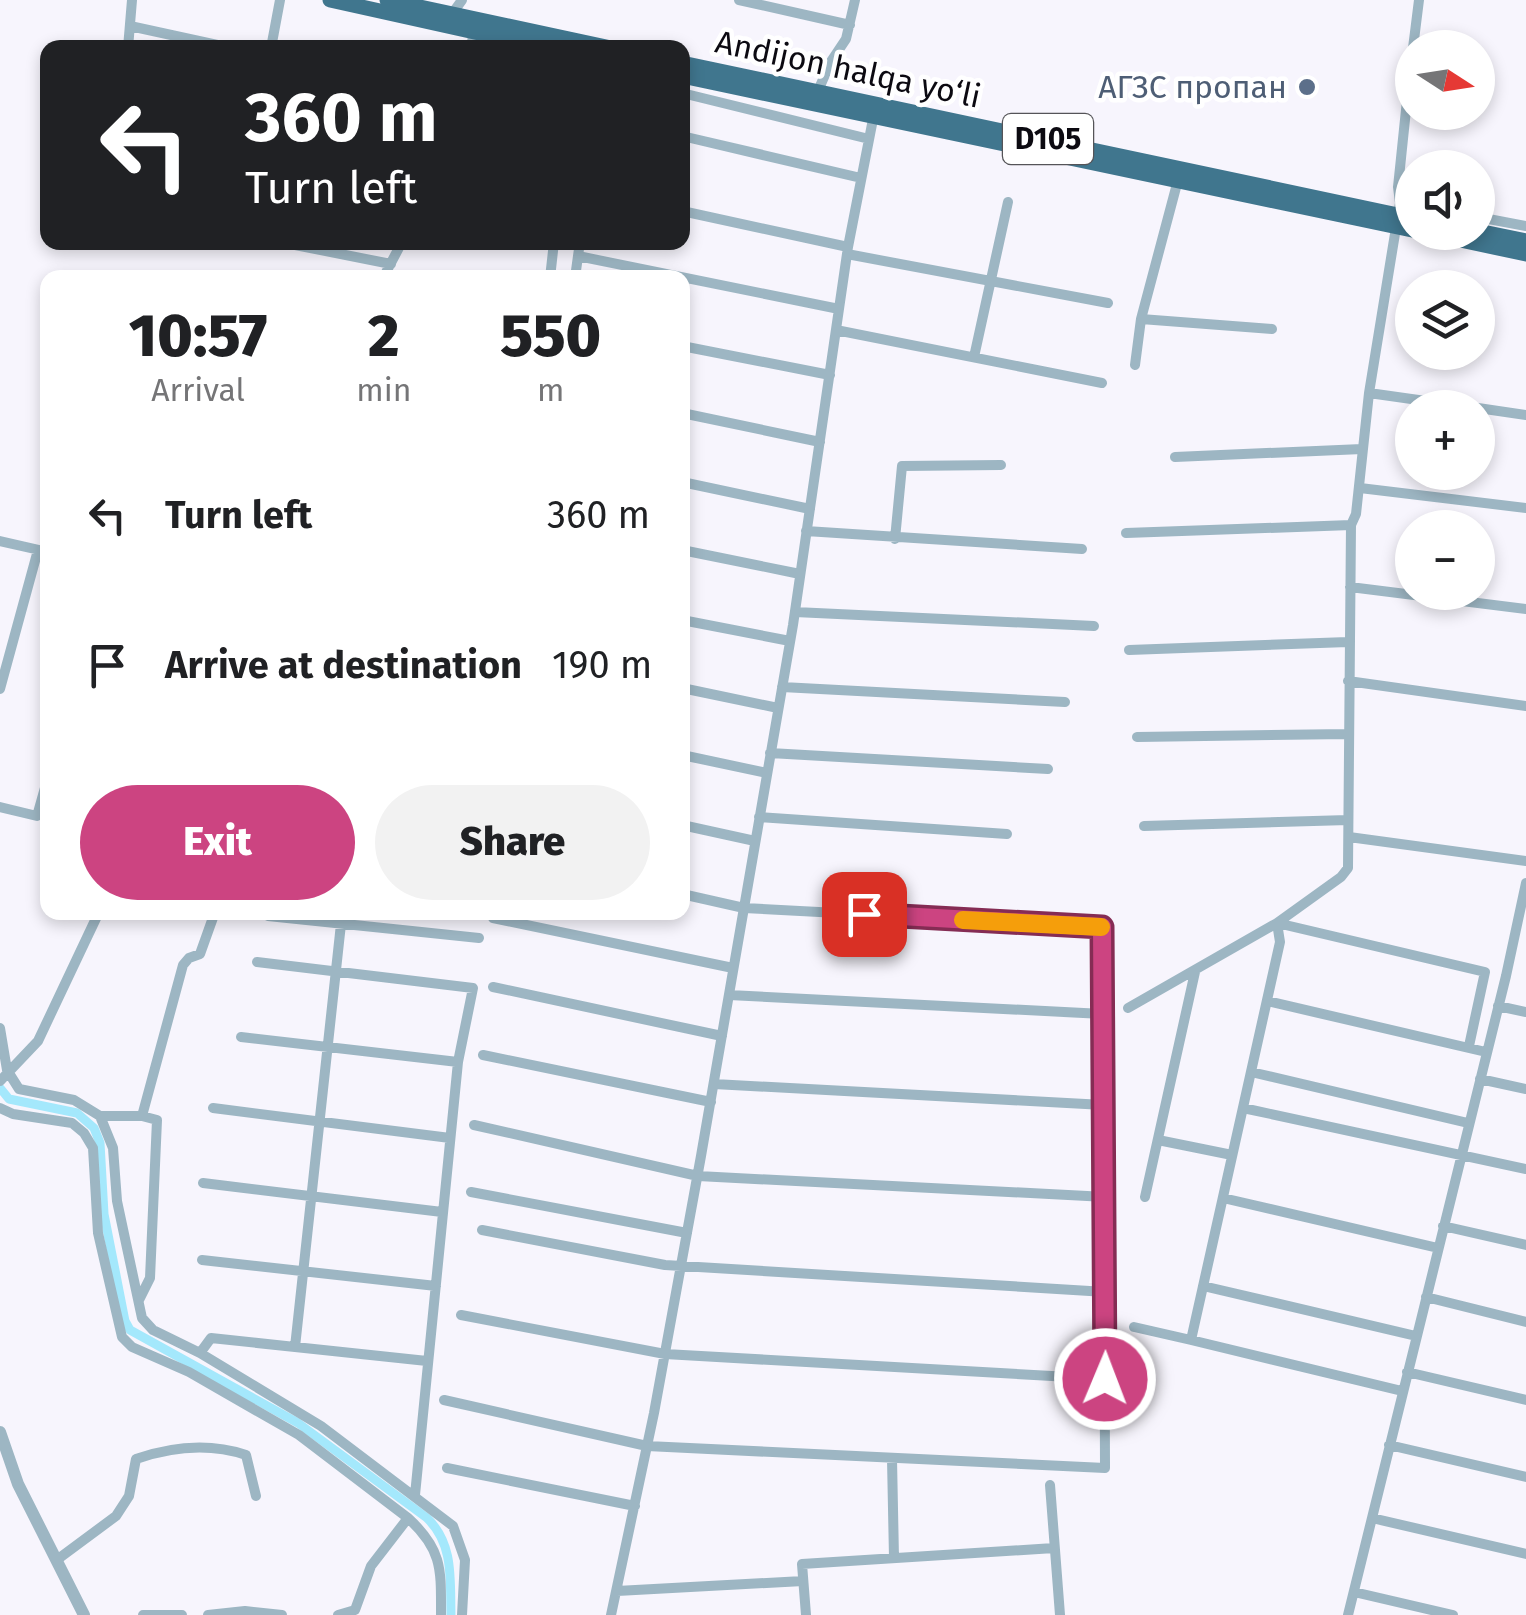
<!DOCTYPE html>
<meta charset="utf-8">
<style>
body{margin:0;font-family:"Fira Sans",sans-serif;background:#f2f2f2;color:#202124;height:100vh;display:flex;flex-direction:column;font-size:38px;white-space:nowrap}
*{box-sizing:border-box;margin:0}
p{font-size:32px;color:#757577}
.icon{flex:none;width:55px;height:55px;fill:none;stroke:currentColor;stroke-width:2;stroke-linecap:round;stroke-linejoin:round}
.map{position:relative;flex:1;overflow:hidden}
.sheet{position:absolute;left:40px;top:270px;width:650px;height:650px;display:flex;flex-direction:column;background:#fff;border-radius:20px;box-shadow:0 5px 15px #0003}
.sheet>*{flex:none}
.banner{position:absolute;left:40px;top:40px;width:650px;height:210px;border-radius:20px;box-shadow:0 5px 15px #0003;background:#202124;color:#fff;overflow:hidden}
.needle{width:65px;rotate:102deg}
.fabs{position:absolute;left:1395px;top:30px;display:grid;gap:20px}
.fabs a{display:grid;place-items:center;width:100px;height:100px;border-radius:50%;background:#fff;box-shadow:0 5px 15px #0003;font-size:50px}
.pin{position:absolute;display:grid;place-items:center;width:85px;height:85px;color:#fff;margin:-42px;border-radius:20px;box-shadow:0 5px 15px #0006}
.me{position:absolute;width:110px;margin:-55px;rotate:1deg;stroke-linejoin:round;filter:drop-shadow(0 0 8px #0008)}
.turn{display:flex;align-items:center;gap:35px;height:210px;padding:0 40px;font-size:45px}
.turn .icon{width:130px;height:130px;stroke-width:2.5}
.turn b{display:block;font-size:70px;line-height:85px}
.eta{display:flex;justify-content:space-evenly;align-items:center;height:170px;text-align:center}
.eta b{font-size:60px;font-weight:800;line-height:70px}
.primary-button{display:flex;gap:20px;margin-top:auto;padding:20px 40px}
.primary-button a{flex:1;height:115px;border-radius:60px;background:#cc4481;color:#fff;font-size:40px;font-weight:800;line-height:115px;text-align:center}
.primary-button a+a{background:#f2f2f2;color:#202124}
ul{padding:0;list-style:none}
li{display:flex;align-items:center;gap:30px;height:150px;padding:0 40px}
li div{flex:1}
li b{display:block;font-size:38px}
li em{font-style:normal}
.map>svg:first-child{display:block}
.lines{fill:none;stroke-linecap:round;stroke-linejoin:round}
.canal{stroke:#a4e8fc;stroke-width:9}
.minor{stroke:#9db6c3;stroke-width:10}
.tertiary{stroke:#9db6c3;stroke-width:12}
.trunk{stroke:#40768e;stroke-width:15}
.route-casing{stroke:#852c54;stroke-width:25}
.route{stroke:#cc4481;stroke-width:18}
.slow{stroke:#f59e0b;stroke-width:18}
.service-dot{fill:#5c6f8a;stroke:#fff;stroke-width:4}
.labels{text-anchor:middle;stroke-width:9;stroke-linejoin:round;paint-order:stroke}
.shield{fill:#fff;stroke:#555458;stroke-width:2.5}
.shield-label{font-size:30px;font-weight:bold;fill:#0c0a11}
.street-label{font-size:32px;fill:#0c0a11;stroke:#fff}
.service-label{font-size:32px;fill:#4e5e75;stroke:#fff;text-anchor:end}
</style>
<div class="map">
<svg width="1526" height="1615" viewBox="0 0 1526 1615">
<rect width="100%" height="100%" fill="#f7f5fd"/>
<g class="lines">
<!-- canal -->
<path class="canal" d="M0 1088 9 1099 77 1113 94 1128 100 1143 104 1214 125 1321 130 1330 298 1423 427 1518C454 1544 450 1579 451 1615"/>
<!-- minor -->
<path class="minor" d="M739 0 850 25
M452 14 462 0
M130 26 231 48
M128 48 132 0
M271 48 280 0
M471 48 474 30
M1413 48 1419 0
M818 91 830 63 846 39 855 0
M682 93 869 139
M682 136 861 178
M682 211 848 247
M1478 217 1526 226
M280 242 391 264
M580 242 578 256 839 309
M847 254 1108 303
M383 278 402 242
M550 278 554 242
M575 278 578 256
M1141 319 1272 329
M836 330 1102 383
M682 346 830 375
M974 357 1008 202
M1135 365 1141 319 1178 180
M1369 393 1475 408
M1478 408 1526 415
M682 413 820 442
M1175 457 1362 449
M682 482 810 509
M1360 488 1526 508
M806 531 1082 549
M1126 533 1351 525
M895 539 902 466 1001 465
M0 541 48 552
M682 550 800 574
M1350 587 1526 609
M795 612 1094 626
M682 620 790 641
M1129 650 1348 642
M1348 681 1526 706
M782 687 1065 702
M682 688 778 708
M0 689 38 550
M1137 737 1348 734
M770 753 1048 769
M682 755 767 773
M0 807 37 816 48 777
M759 817 1007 834
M682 825 755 841
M1144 826 1348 820
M1349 837 1526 861
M269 912 268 916 479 938
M493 918 733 968
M341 924 295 1347 427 1361
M257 962 473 988 458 1062 415 1495
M493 987 722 1036
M729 995 1103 1014
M1267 1001 1486 1052
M1498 1006 1526 1012
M1128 1008 1277 923 1485 972 1469 1046
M0 1028 7 1070 19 1089 74 1100 100 1116H142L157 1120 150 1278 139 1300
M241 1037 458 1062
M483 1055 711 1102
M1251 1072 1468 1123
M1480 1079 1526 1089
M0 1081 38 1041 99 912
M714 1084 1104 1105
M0 1108 13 1114 72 1123 84 1133 93 1148 98 1233 122 1337 132 1347 189 1372 299 1435 408 1518
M213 1108 450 1138
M1243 1108 1526 1169
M100 1116 113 1148 117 1201 142 1318 153 1330 200 1353
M142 1116 183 965 189 958 200 954 215 912
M474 1125 698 1176 1106 1197
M1158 1140 1232 1155
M203 1183 442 1212
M471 1192 687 1233
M1145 1197 1195 972
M1223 1198 1438 1248
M1443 1226 1526 1245
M482 1230 665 1265 1106 1292
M202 1260 436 1286
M1203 1286 1416 1336
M1426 1297 1526 1322
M461 1315 665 1354 1105 1379
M1134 1327 1191 1340
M295 1347 211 1338 200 1353 321 1426 453 1526 465 1560 462 1615
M1407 1372 1526 1400
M1402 1391 1191 1340 1280 942 1277 923 1341 877 1348 868 1351 525 1356 514 1369 393 1400 203 1398 187 1412 52
M444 1400 647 1446 1105 1468 1103 927 744 908 682 894
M1389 1445 1526 1477
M892 1459 894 1558
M447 1468 635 1506
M1050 1485 1060 1615
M1372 1518 1526 1554
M58 1559 116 1516 129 1496 136 1459C171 1447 210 1443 246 1455L256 1496
M617 1591 803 1581
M1354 1592 1453 1615
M143 1615H182
M208 1615 245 1611 282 1615
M338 1615 355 1610 371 1566 408 1518C443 1550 441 1570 441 1615
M611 1615 654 1413 701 1156 793 625 848 247 874 114
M806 1615 802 1564 1054 1548
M1348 1615 1506 976 1526 883"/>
<!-- tertiary -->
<path class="tertiary" d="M0 1432 18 1484 84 1615"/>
<!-- trunk -->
<path class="trunk" d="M330 0 547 48
M387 0 611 48
M682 63 1412 218
M682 76 1412 230
M1478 231 1526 241
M1423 232 1526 254"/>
</g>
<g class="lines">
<defs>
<path id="route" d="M864 914 1102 927 1105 1379"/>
</defs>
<!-- route casing -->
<use href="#route" class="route-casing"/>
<!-- route -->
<use href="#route" class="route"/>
<!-- slow -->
<path class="slow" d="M963 920 1101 927"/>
</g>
<!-- markers -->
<circle class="service-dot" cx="1307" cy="87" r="10"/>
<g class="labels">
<!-- shield labels -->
<rect class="shield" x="1003" y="114" width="90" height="50" rx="8"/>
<g class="shield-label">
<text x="1048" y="149">D105</text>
</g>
<!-- street labels -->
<g class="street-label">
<text transform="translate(848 69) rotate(12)" y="11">Andijon halqa yo‘li</text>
</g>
<!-- service labels -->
<g class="service-label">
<text x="1287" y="98">АГЗС пропан</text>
</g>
</g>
</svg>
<div class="fabs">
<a><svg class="needle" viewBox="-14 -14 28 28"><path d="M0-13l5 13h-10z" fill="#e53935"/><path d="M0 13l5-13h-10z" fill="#757577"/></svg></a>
<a><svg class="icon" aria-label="sound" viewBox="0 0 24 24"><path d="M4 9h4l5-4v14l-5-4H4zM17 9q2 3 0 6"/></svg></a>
<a><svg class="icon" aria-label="layers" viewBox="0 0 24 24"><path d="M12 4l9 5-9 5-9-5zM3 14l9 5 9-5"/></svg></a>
<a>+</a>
<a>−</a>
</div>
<div class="pin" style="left:864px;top:914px;background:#d93025"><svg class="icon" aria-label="arrive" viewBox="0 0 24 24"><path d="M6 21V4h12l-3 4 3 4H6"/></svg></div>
<svg class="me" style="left:1105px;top:1379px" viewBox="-20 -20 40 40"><circle r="17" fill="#cc4481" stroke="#fff" stroke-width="3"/><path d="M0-11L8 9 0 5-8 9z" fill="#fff"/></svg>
<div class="banner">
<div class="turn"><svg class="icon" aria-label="left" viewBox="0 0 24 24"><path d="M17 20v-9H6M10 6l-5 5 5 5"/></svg><div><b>360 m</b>Turn left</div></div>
</div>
<section class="sheet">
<div class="eta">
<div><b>10:57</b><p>Arrival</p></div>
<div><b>2</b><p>min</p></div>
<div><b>550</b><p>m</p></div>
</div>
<ul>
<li><svg class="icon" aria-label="left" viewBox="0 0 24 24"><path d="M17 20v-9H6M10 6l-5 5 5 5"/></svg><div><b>Turn left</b></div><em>360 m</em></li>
<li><svg class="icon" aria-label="arrive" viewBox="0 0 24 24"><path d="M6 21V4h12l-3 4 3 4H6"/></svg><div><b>Arrive at destination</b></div><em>190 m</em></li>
</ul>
<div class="primary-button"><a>Exit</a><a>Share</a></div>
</section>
</div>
